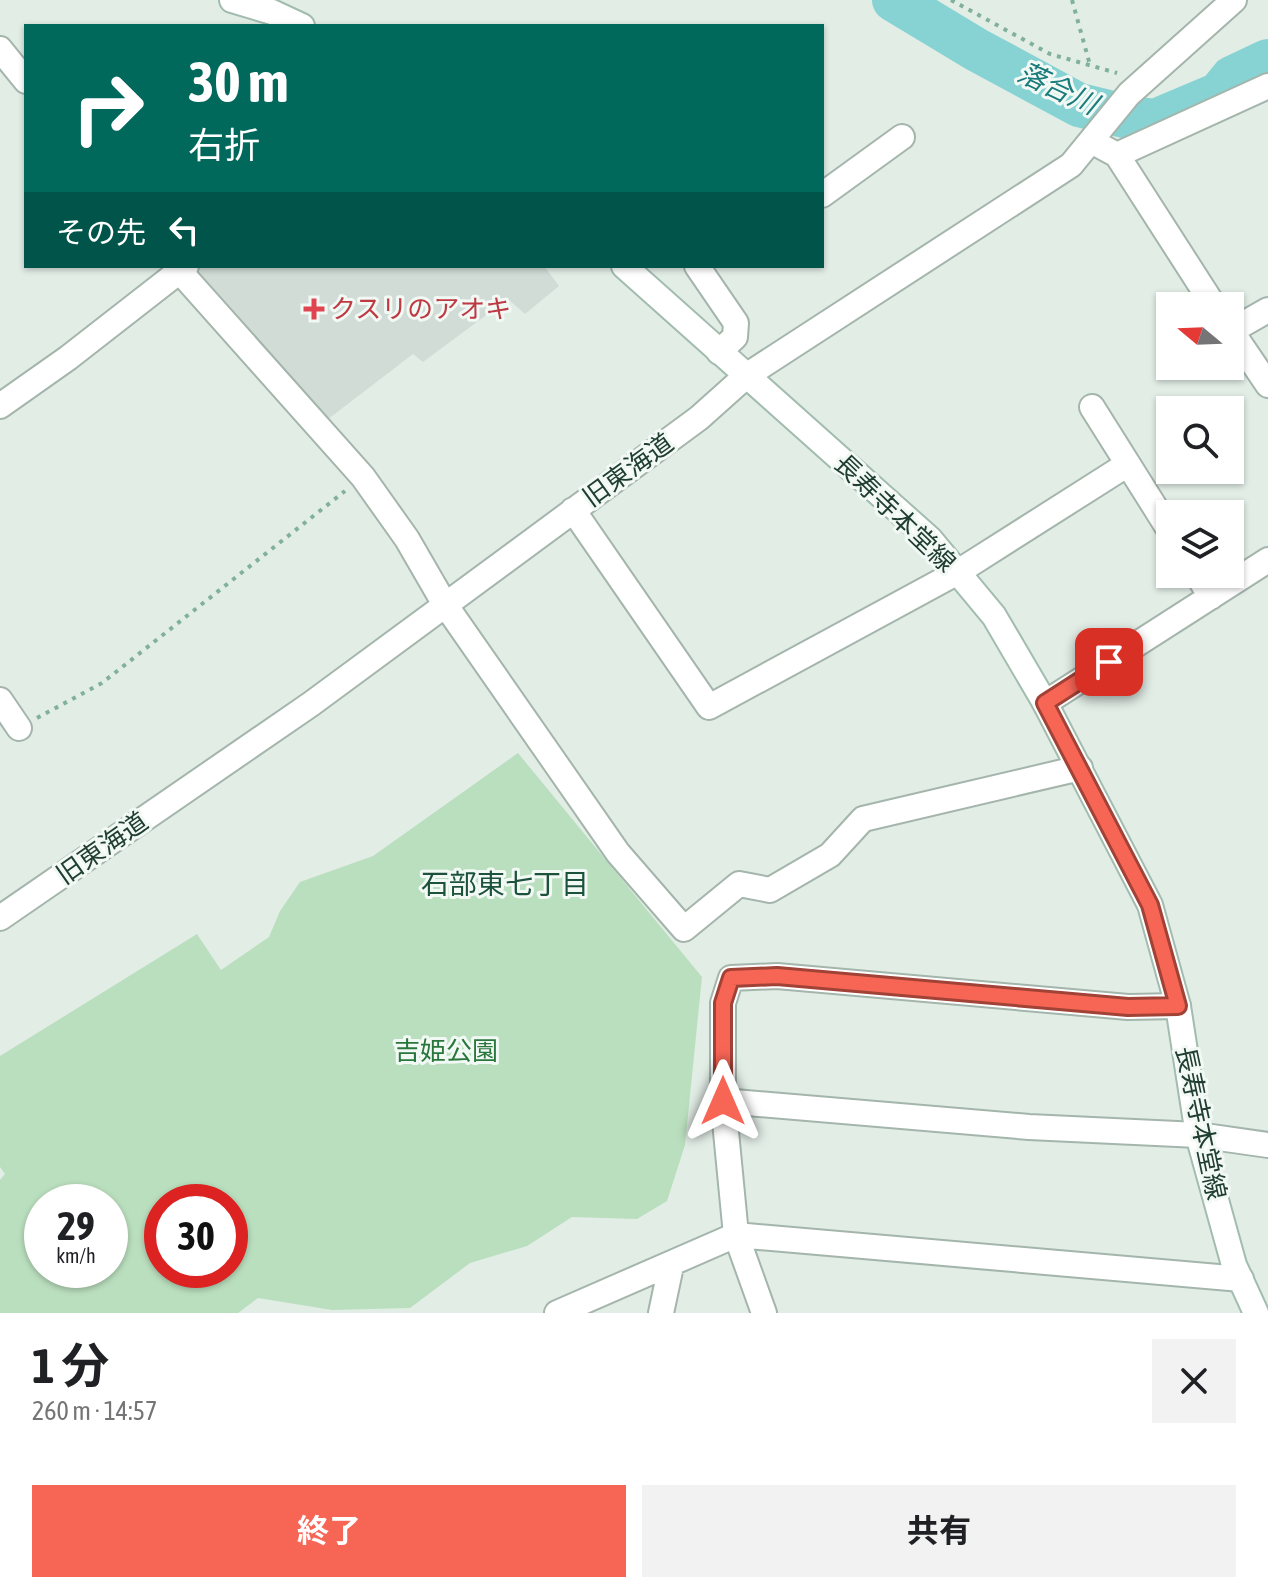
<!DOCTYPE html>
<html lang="ja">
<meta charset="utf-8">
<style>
body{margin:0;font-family:"Asap Condensed","Noto Sans JP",sans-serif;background:#f2f2f2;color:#202124;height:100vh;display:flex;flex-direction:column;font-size:30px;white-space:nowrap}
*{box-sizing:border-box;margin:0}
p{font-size:26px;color:#757577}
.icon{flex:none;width:44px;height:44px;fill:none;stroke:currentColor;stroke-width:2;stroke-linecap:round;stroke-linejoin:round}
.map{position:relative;height:1313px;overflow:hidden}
.details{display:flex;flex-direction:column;background:#fff;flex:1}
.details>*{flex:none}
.banner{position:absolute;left:24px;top:24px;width:800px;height:244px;border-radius:0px;box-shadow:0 2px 6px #0004;background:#00695c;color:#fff;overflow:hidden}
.needle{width:52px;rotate:289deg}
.controls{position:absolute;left:1156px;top:292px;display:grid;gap:16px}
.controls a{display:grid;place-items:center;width:88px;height:88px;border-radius:0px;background:#fff;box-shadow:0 2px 6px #0004;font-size:40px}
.speed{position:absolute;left:24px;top:1184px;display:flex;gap:16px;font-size:40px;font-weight:700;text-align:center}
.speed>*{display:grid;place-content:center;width:104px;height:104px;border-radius:50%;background:#fff;box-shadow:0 2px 6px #0004;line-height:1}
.speed small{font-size:20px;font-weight:400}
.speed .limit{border:12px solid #d22;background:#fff;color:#111}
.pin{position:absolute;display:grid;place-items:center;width:68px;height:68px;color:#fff;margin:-34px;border-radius:16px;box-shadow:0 4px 12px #0006}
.me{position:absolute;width:88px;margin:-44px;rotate:0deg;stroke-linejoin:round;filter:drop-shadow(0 0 6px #0008)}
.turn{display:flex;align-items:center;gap:28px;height:168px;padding:0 32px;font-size:36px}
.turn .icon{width:104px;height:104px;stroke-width:2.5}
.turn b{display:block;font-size:56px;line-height:68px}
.then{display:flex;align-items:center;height:76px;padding:0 32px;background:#0003;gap:16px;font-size:30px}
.round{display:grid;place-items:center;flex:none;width:84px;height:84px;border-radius:0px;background:#f2f2f2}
.head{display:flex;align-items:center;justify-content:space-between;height:136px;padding:0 32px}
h1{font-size:48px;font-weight:700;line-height:60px}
.action{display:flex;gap:16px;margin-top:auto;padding:16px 32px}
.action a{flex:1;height:92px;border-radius:0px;background:#f76555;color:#fff;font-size:32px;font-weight:700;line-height:92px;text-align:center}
.action a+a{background:#f2f2f2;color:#202124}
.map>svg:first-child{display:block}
.built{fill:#d0dcd5}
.green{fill:#badfbe;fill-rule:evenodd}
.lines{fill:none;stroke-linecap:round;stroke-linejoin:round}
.river{stroke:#87d3d4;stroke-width:44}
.street-casing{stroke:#a4b5ac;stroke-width:28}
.secondary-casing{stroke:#a2bcaf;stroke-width:28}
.path{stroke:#81b19b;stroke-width:4;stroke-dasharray:4 6;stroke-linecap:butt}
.street{stroke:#fff;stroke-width:24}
.secondary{stroke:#fff;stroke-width:24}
.route-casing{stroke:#a14237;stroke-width:20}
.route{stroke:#f76555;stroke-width:14}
.health-dot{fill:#e0444e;stroke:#f2f9f5;stroke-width:3}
.labels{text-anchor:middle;stroke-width:6;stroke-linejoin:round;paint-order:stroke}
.health-label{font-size:26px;fill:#be3a42;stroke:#f2f9f5;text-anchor:start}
.street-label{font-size:26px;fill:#213e32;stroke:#f2f9f5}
.park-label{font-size:26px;fill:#29773c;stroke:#f2f9f5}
.water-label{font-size:28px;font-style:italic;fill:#197b7c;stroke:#f2f9f5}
.neighbourhood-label{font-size:28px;fill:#1c513c;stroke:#f2f9f5}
</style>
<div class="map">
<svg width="1268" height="1313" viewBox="0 0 1268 1313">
<rect width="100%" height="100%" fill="#e2ede6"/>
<!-- built -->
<path class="built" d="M199 266H544L559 286 525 314 508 299 423 362 413 354 323 423 192 271Z"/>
<!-- green -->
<path class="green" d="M518 753 702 977 685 1145 667 1201 637 1219 572 1217 527 1246 470 1263 410 1308 332 1310 258 1298 238 1313H0V1180L5 1174 0 1167V1056L197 934 221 970 269 937 280 911 300 882 373 856ZM42 1202H110V1270H42ZM162 1202H230V1270H162Z"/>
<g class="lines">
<!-- river -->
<path class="river" d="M894 0 977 50 1079 105 1133 118 1155 121 1219 94 1232 78 1268 61"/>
<defs>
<path id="street" d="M0 49 26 81
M1093 142 1117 155 1214 306
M1117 155 1268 86
M822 195 902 137
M175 266 363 477 407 539 444 603 618 853 684 929 739 884 770 890 830 855 863 819 1080 768
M697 266 736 323 735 337 719 352
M1230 329 1268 385
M1231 331 1268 310
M0 406 68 358 186 266
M1092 407 1170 531
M573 510 709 707 958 572 1128 464
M1197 574 1211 597
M0 700 19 728
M1045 703 1268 560
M0 918 311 704 699 418 746 376 1071 165 1129 94 1234 0
M723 1101 1029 1127 1198 1135 1268 1145
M557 1313 736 1235 1241 1279
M661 1313 671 1266
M764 1313 736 1235 723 1101V1003L731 978 777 976 1128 1007 1178 1006"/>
<path id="secondary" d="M232 0 272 12 302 26
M624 266 930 539 994 616 1045 703 1150 905 1178 1006 1198 1135 1234 1265 1256 1313"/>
</defs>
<!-- street casing -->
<use href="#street" class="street-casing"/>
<!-- secondary casing -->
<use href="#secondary" class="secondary-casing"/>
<!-- path -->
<path class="path" d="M951 0 1050 54 1117 73
M1072 0 1090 65
M37 718 102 683 345 491"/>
<!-- street -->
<use href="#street" class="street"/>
<!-- secondary -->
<use href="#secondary" class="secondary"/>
</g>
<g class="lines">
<defs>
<path id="route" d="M723 1101V1003L731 978 777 976 1128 1007 1178 1006 1150 905 1045 703 1109 662"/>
</defs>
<!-- route casing -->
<use href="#route" class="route-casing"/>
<!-- route -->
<use href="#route" class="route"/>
</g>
<!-- markers -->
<path class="health-dot" d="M310 297h8v8h8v8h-8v8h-8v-8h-8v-8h8z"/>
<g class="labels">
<!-- health labels -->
<g class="health-label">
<text x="330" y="318">クスリのアオキ</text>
</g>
<!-- street labels -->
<g class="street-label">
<text transform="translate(628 470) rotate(-36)" y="9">旧東海道</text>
<text transform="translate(895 513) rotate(44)" y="9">長寿寺本堂線</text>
<text transform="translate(102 848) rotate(-35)" y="9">旧東海道</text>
<text transform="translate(1201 1123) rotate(78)" y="9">長寿寺本堂線</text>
</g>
<!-- park labels -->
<g class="park-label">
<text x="446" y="1060">吉姫公園</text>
</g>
<!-- water labels -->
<g class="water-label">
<text transform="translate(1058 88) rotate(25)" y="10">落合川</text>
</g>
<!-- neighbourhood labels -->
<g class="neighbourhood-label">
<text x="505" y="894">石部東七丁目</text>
</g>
</g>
</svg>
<div class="controls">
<a><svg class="needle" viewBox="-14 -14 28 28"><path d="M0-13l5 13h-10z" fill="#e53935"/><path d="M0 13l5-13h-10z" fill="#757577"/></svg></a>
<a><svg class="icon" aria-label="search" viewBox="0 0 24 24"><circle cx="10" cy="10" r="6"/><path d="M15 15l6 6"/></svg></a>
<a><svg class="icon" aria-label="layers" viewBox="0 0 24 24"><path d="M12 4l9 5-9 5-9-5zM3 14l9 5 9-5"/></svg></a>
</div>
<div class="speed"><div>29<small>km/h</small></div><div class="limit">30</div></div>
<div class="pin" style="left:1109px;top:662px;background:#d93025"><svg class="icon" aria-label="arrive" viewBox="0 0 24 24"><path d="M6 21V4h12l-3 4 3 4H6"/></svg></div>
<svg class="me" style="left:723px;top:1101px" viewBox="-20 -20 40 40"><path d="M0-17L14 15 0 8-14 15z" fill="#f76555" stroke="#fff" stroke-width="4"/></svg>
<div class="banner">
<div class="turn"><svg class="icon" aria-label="right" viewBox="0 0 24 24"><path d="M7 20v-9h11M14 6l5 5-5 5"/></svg><div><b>30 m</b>右折</div></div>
<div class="then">その先<svg class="icon" aria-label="left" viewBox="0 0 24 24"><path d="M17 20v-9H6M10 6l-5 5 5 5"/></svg></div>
</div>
</div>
<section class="details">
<div class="head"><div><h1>1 分</h1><p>260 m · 14:57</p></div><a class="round"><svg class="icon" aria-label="close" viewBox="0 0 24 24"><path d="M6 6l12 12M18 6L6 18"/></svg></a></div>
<div class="action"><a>終了</a><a>共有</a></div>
</section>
